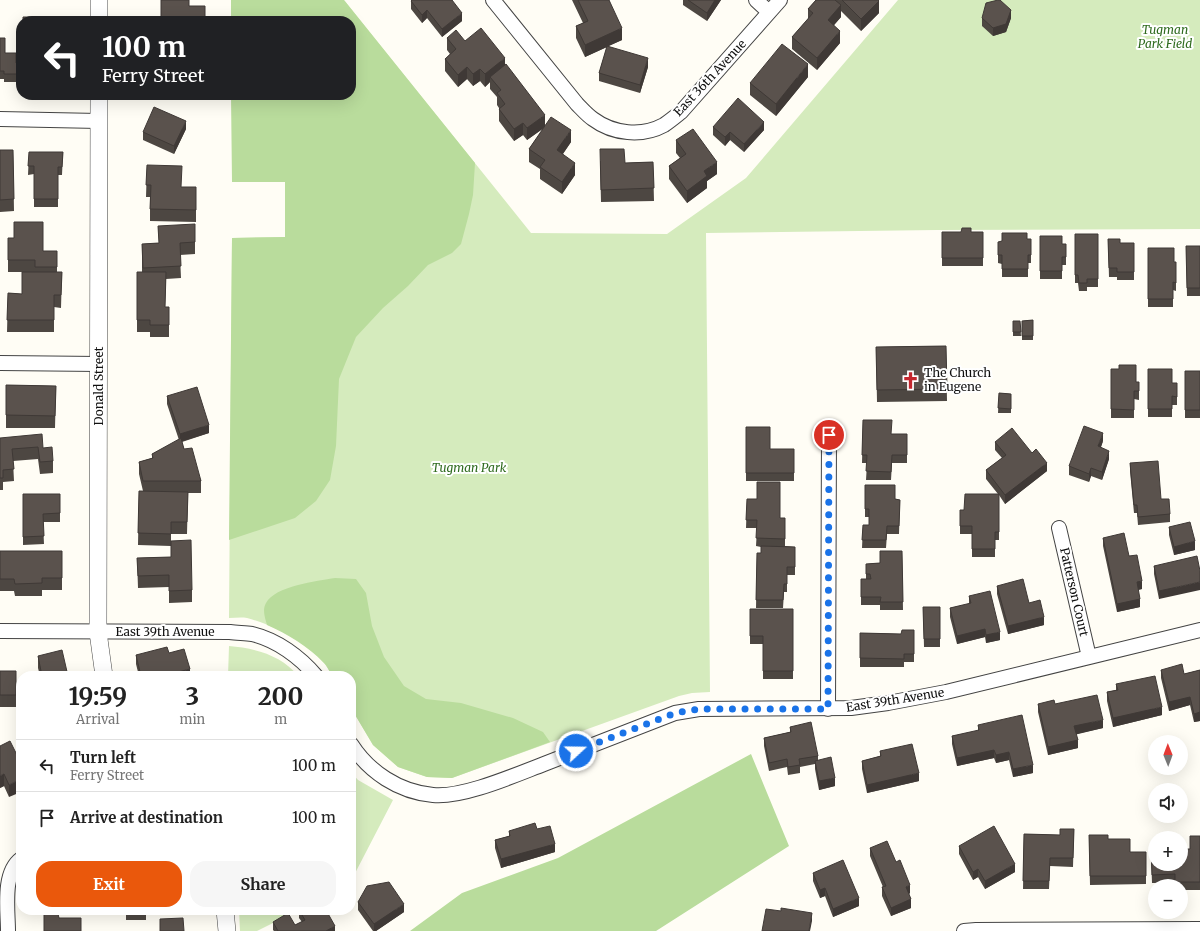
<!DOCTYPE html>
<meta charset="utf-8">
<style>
body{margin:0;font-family:Merriweather,serif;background:#f6f6f6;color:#222;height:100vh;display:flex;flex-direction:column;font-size:15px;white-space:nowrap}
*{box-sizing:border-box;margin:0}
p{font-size:13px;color:#767676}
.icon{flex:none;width:22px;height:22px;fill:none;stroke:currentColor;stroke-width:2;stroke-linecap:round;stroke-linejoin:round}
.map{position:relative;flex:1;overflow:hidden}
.sheet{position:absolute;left:16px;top:671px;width:340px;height:244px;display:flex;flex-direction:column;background:#fff;border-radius:16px;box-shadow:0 4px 16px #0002}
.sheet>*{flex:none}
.hud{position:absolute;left:16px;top:16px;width:340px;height:84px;border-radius:16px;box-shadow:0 4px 16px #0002;background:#202124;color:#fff;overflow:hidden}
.needle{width:26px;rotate:359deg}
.controls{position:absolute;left:1148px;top:735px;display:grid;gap:8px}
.controls a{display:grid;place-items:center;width:40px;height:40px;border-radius:50%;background:#fff;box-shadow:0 4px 16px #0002;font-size:20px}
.pin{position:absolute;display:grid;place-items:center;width:34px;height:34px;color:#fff;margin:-17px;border:2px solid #fff;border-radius:50%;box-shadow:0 1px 4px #0007}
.me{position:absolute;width:44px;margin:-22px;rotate:69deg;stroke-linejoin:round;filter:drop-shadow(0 0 3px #0008)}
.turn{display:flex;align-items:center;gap:14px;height:84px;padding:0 20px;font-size:18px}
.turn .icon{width:52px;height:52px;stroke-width:2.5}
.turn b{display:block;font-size:28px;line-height:34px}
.eta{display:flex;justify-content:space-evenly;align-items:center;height:68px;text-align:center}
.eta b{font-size:24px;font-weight:700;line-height:28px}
.primary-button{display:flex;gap:8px;margin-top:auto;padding:8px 20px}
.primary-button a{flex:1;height:46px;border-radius:16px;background:#ea580c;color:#fff;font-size:16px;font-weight:700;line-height:46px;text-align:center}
.primary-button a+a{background:#f6f6f6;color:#222}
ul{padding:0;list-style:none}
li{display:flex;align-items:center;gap:12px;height:52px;padding:0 20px;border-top:1px solid #e0e0e0}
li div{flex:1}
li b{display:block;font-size:15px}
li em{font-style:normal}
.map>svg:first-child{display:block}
.green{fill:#d5ebbd}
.forest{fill:#b9dc9c}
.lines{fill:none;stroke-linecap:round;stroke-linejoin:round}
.minor-casing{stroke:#444;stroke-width:16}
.tertiary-casing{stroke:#444;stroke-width:18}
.minor{stroke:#fff;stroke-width:14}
.tertiary{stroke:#fff;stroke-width:17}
.wall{fill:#4d4742}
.shaded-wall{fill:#3f3936}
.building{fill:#5a524d;stroke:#3f3936}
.route{stroke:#1a73e8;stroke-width:7;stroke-dasharray:0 12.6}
.labels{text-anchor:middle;stroke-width:4;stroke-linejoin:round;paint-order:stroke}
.park-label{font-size:12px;font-style:italic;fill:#2f6b1f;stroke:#fff}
.street-label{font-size:12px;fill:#111;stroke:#fff}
.poi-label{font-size:12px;fill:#111;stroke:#fff;text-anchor:start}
</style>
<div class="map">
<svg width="1200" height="931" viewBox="0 0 1200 931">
<rect width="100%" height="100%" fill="#fffdf5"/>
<!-- green -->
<path class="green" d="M344 0 531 233 667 234 746 178 898 0H1200V229L937 230 706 233 710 692 692 693 679 696 452 778 427 777 398 767 373 745 351 708V676H332C330 672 327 666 324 663 305 642 274 625 247 618 241 617 235 618 229 618L232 238 285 237V182H232L351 95V21Z
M229 646C254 648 282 655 298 676H228Z
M351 772 358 780 393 800 351 881Z
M239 910H299L257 931H240Z"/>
<!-- forest -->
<path class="forest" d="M231 0H344L475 163 473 195 469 214 461 244 452 253 428 265 408 286 383 308 356 337 339 379 336 446 330 480 316 501 295 518 229 540 232 238 285 237V182H232L231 95H351V21H231Z
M335 578 356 579 366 593 372 626 384 657 404 686 426 699 461 703 513 718 543 732 550 742 452 778 427 777 398 767 373 745 351 708V676H332C330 672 327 666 324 663 308 646 287 634 267 625 265 618 262 610 266 603 275 586 317 581 335 578Z
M751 754 789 846 656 931H410L462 893 558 858Z"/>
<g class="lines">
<defs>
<path id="minor" d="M493 0 577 104C582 109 587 115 593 119 613 134 642 137 664 125 670 121 676 116 681 112L780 0
M756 0 769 12
M0 119 99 121
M0 363 99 364
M1059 528 1089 657
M0 631 230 632C237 633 245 633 252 634 277 640 300 657 316 676
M828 709 829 435
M351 744C369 772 399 792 433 795 463 798 515 775 544 764 587 747 631 730 675 713L699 709 851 708 888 703 946 692 1200 630
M8 931C8 910 2 873 21 859
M964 931 976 930 1200 929"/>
<path id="tertiary" d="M99 21V0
M99 95 98 632 104 676
M225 910 227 931"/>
</defs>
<!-- minor casing -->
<use href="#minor" class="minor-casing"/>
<!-- tertiary casing -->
<use href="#tertiary" class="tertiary-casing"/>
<!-- minor -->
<use href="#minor" class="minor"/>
<!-- tertiary -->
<use href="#tertiary" class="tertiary"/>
</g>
<!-- wall -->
<path class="wall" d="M572 0H609L622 40 608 46 648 67 640 93 599 81V73L607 47 585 57 576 38V26L583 23Z
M683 0H721L707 21 683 5Z
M816 0H878L879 13 861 31 841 11V17L834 25 840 43 817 70 792 49V37L808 19V9Z
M411 1 462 21 442 37 427 18 422 23 411 9Z
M982 18H1011L1006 32 993 36 982 26Z
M0 38 5 53 16 63H21V82H4V79H0Z
M447 38 465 41 505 65 545 126 571 142 563 154 575 175 562 194 540 179V169L529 162V149L544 128 527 140 523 135 514 141 499 121V108L497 105V97L490 89V82L485 87 480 81 473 86 467 79 458 87 445 71V59L450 54 447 50Z
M808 77 776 116 750 95V83Z
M713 127 764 130 744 152 730 140 725 146 713 135Z
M186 129 174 154 143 140V132Z
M676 140 717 174 707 181V188L687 203 669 179V166L680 158 676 153Z
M0 150H13L14 211 0 212Z
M29 152H63L62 175H58V207H34V174L28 175Z
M600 161 625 163 653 162 654 201 601 202Z
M147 165 181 187H196V222L150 221V197H146Z
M158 226 195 242V254L180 255 181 278 166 279 165 307H169V337H150V332H137V272H142V244L159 243Z
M942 232H983V266H942Z
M1075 234H1098V287H1087V291H1079L1078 283H1075Z
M1040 236 1062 244H1066V265H1062V279H1040Z
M8 238 43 251H57V272H62L61 308 54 307V332H7L8 293 22 294 35 272H8Z
M1027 239H1031V263H1028V277H1002V264L998 263V242Z
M1108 239 1120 243H1134V280H1117V277H1109Z
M1186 246H1200V296H1187Z
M1148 248 1174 262H1176V291L1173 290V307H1148Z
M1033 320V340H1022V321Z
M1013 321H1020L1021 336H1013Z
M946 346 947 401 877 402 876 347Z
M1111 369 1136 382H1139V400L1134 399V418H1111Z
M1148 369 1172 383 1177 397V405H1172V417H1148Z
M1185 371H1200V418H1185Z
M6 385 56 386 55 428H6Z
M999 393 1011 394V413H998Z
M167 396 209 433 182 442 184 449 201 481V493H188L187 534H171V541L192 590V602L169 603V587L138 588 137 558 171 557V546L138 545 139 491H143L139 474V462L152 458V454L179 440 167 404Z
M863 420 891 434H907V463H892L891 480H866L867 463H862Z
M746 427 770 449H794V481H746Z
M0 438 43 448 53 461V473L40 474 38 459 13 461 14 481 3 482V490H0Z
M1103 441 1101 447 1109 459 1102 480 1091 476 1089 482 1069 475V466Z
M995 442 1032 453 1047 471 1005 504 999 495V540H995V557H972V534H960V510H964L998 494 986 479V470L1002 458 995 450Z
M1130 463 1161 499 1170 514V522L1138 525 1137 513H1134L1130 471Z
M865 485 895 499 900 500 899 534H887L886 548H862L863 525H869V517H865Z
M23 494H60V522H43L44 544 23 545Z
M747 499 780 518H785V546L795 547V575H787V592H784L783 608H756L757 553H761V547L756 546 757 528H746Z
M1169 527 1195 550 1174 555 1169 535Z
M1103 538 1129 556 1142 589 1138 590 1140 607 1117 612 1103 546Z
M0 551H62V590H42V596H15L14 591H0Z
M902 551 903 610H880V605H861V579H866V564L880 563Z
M1154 566 1200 571 1159 599 1154 574Z
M997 586 1029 603 1044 625 1008 634 997 594Z
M969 596 1000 640 986 643 985 637 957 644 950 617V608L969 604Z
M923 607H940V647H924Z
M750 609H793V679H763V644H750Z
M914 630V662H904V667H860V633L901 634Z
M169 653 190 676H139L136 664V655Z
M38 656 68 676H40L38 668Z
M1161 670 1184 674 1200 670V721L1194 722 1190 705 1169 711 1161 678Z
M0 671H16V707H0Z
M1116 684 1162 715 1113 727 1107 701V692L1116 690Z
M1038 704H1055L1103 728 1076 734 1078 748 1048 755 1038 712Z
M978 725 1033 773 1013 777 1009 760 996 763 994 758 957 766 952 744V736L978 731Z
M790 727 818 756V760L835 786 819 790 815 769V764L800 767V773L788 775 787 767 769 771 764 746V738L790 732Z
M10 741 9 797 4 786 0 788Z
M880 751 919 781 867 793 862 769V761L880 756Z
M537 829 555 852 501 868 495 848V840L509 836V831Z
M1074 829 1073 867 1050 866 1049 889H1023L1024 834 1060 835Z
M1089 835 1108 839 1130 852H1146V884L1090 885Z
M1200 836V890H1181V886H1175V883H1152L1151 853 1155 864 1190 849Z
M959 846 1015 872 985 889 978 877 973 880 959 854Z
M870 848 896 862 910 893 909 894 911 908 891 916 882 896V887H883L870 856Z
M813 873 859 906 833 917 825 896 820 898 813 881Z
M358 902 404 912 376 931H373L358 910Z
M88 910H115V914H88Z
M126 910H157V911L146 912V920H126Z
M299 910 335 931H274L273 930V922L295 925 302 922 299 918Z"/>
<!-- shaded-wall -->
<path class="shaded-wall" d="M715 0H721L707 21V13Z
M879 1V13L861 31V19Z
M841 5V17L828 32V20Z
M427 10V18L422 23V15Z
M1011 10V18L1006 32 993 36V28Z
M462 13V21L442 37V29Z
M622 28V40L585 57V45Z
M840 31V43L817 70V58Z
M505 58V70L490 77V82L485 87V74Z
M648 58V67L640 93V85Z
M808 64V77L776 116V104Z
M467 67V79L458 87V75Z
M480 69V81L473 86V74Z
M545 115V127L527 140V128Z
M186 121V129L174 154V146Z
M764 122V130L744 152V144Z
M523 123V135L514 141V129Z
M571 130V142L557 162V150Z
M730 132V140L725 146V137Z
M717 162V174L707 181V188L687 203V191L704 171Z
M575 163V175L562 194V182Z
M209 425V433L180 442V434Z
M1103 433V441L1098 455V446Z
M1109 451V459L1102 480V472Z
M1047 463V471L1005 504V495Z
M1091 468V476L1089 482V474Z
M1195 541V550L1174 555V547Z
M1142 581V589L1137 590V582Z
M1200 582V590L1159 599V591Z
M1140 599V607L1117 612V604Z
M1044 617V625L1008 634V626Z
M985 629V637L957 644V636Z
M1000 632V640L986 643V635Z
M190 669V676H174V673Z
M1190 697V705L1169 711V702Z
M1162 707V715L1113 727V718Z
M1200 712V721L1194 722V714Z
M1103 720V728L1074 735V726Z
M1078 740V748L1048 755V747Z
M994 750V758L957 766V758Z
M1009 752V760L996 763V755Z
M1033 765V773L1013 777V769Z
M919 773V781L867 793V785Z
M4 774V786L0 788V776Z
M835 778V786L819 790V781Z
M21 779V792L9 797V785Z
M555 844V852L501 868V859Z
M1015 864V872L985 889V881Z
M978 869V877L973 880V872Z
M910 885V893L906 895V887Z
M825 888V896L820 898V890Z
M859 898V906L833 917V909Z
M911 899V908L891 916V908Z
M404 904V912L376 931H374V924Z
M812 913V921L810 931H809Z
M335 926V931H326Z"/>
<!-- building -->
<path class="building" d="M161 0H189V6H205V21H161Z
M412 0H452L462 13 442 29 427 10 422 15 411 1Z
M578 0H609L622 28 585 45 576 26 588 21Z
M688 0H715L707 13Z
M816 0H835L841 5 828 20 840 31 817 58 792 37 813 13 808 9Z
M842 0H878L879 1 861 19Z
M998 0H1000L1011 10 1006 24 993 28 982 18 986 3Z
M23 17H36V21H23Z
M63 19H75V21H63Z
M481 28 505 58 485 74 480 69 473 74 467 67 458 75 445 59 456 49 447 38 456 30 465 41Z
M0 38H5V53H16V63H21V74H4V71H0Z
M782 44 808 64 776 104 750 83Z
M607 46 648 58 640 85 599 73Z
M506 64 545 115 527 128 523 123 514 129 499 109 505 104 497 93 501 90 490 77Z
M738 98 764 122 744 144 730 132 725 137 713 127Z
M154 107 186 121 174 146 143 132Z
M551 117 571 130 557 150 575 163 562 182 540 167 545 160 529 149Z
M693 129 717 162 704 171 707 176 687 191 669 166 686 154 676 140Z
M600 149H624L625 163 653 162 654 188 601 190Z
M0 150H13L14 199 0 200Z
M29 152H63L62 167H58V199H34V166H28Z
M147 165 182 166 181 187H196V210L150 209 151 185H146Z
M14 222H43V251H57V267H35V260H8V238H14Z
M195 224V242L180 243 181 266 143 268 142 244 159 243 158 226Z
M962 228H971V232H983V258H942V232H961Z
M1002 233H1027V239H1031V255H1028V269H1002V255H998V242L1002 241Z
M1075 234H1098V279H1087V283H1079L1078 275H1075Z
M1040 236H1062V244H1066V257H1062V271H1040Z
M1108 239H1120V243H1134V272H1117V268H1109Z
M1186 246H1200V288H1187Z
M1148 248H1174V262H1176V283L1173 282V299H1148Z
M22 272H62L61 295H54V320H7L8 293 22 294Z
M137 272H166L165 307H169V325H150V320H137Z
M1033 320V336H1022V321Z
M1013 321H1020L1021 332H1013Z
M946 346 947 389 877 390 876 347Z
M1119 365H1136V382H1139V391H1134V410L1111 409V369H1119Z
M1148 369H1172V383H1177V397L1172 396V409H1148Z
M1185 371H1200V410H1185Z
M6 385 56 386 55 416 6 415Z
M197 387 209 425 180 434 167 396Z
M999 393 1011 394V409L998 408Z
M863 420H892L891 434H907V455H892L891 472 866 471 867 455H862Z
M1084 426 1103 433 1098 446 1109 451 1102 472 1091 468 1089 474 1069 466Z
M746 427H770V449H794V473H746Z
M1012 428 1032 453 1036 449 1047 463 1005 495 986 470 1006 455 995 442Z
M42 434 43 448 52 447 53 461 40 462 38 447 12 449 14 469 3 470V478H0V438Z
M181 438 184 449 192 448 201 481H143L139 462 153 458 152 454Z
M1158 461 1161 499H1169L1170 514 1138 517 1137 505H1134L1130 463Z
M757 482H780V518H785V539L756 538 757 520H746L747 499H757Z
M865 485H895V499L900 500 899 526H887L886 540H862L863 525H869V509H865Z
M139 491 188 492 187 522H171V534L138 533Z
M23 494H60V513L43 514 44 536 23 537Z
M965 494H999V532H995V549H972V526H960V510H964Z
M1190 522 1195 541 1174 547 1169 527Z
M1124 533 1129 556 1137 555 1142 581 1137 582 1140 599 1117 604 1103 538Z
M191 540 192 590 169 591V575L138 576 137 558 171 557V541Z
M761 546 795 547V567H787V584H784L783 600H756L757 553H761Z
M0 551H62V578H42V583L15 584 14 579H0Z
M880 551H902L903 602H880L881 597H861V579H871L870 574H866V564L880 563Z
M1197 556 1200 571V582L1159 591 1154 566Z
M1023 579 1029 603 1040 600 1044 617 1008 626 997 586Z
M990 591 1000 632 986 635 985 629 957 636 950 608 971 603 969 596Z
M923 607H940V639H924Z
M750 609H793V671H763V636H750Z
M902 630H914V654H904V659L860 658V633L901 634Z
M167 647 169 653 184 649 190 669 174 673V676H141L136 655Z
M62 650 68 676H42L38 656Z
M1182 664 1184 674 1200 670V712L1194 714 1190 697 1169 702 1161 670Z
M0 671H16V695H0Z
M1155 676 1162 707 1113 718 1107 692 1118 690 1116 684Z
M1097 695 1103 720 1074 726 1078 740 1048 747 1038 704 1054 700 1055 704Z
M1022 715 1033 765 1013 769 1009 752 996 755 994 750 957 758 952 736 979 730 978 725Z
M811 722 818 756 799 759 800 765 788 767 787 759 769 763 764 738 791 732 790 727Z
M10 741 17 755 20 754 21 756V779L9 785 4 774 0 776V746Z
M912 744 919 773 867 785 862 761 881 756 880 751Z
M831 757 835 778 819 781 815 761Z
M535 823 537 829 550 826 555 844 501 859 495 840 510 836 509 831Z
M994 826 1015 864 985 881 978 869 973 872 959 846Z
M1060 829H1074L1073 858H1050L1049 881H1023L1024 834 1060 835Z
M1089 835H1108V839H1130V852H1146V876H1090Z
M1190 836H1200V882H1175V874L1152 875 1151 845H1155V864H1181V849H1190Z
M887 841 896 862 900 860 910 885 906 887 911 899 891 908 882 887 886 886 870 848Z
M843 860 859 898 833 909 825 888 820 890 813 873Z
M389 882 404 904 374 924 358 902 367 886Z
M781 908 812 913 809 931H762L766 909 781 911Z
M299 910H326L335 926 326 931H278L273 922 288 913 295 925 305 920Z
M44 914H58L59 918H81V931H44Z
M183 918 184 931H160V919Z"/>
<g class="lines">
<!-- route -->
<path class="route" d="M576 751 675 713 699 709H828L829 435"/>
</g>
<!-- icons -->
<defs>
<symbol id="church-bare" viewBox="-9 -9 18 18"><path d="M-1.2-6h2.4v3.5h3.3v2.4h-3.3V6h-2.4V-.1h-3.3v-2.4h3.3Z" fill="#c4262e" stroke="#fff" stroke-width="2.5" paint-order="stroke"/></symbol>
</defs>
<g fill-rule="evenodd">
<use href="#church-bare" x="898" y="368" width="25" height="25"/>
</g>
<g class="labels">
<!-- park labels -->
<g class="park-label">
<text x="1165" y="34">Tugman<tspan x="1165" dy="14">Park Field</tspan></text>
<text x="469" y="472">Tugman Park</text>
</g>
<!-- street labels -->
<g class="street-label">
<text transform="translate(710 78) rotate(-47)" y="4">East 36th Avenue</text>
<text transform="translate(99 386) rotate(-90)" y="4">Donald Street</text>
<text transform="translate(1074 592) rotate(77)" y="4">Patterson Court</text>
<text x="165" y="636">East 39th Avenue</text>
<text transform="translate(895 700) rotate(-9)" y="4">East 39th Avenue</text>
</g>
<!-- poi labels -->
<g class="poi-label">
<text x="924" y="377">The Church<tspan x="924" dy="14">in Eugene</tspan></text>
</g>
</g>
</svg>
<div class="controls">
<a><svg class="needle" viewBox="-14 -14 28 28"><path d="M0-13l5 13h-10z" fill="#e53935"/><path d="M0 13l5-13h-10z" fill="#767676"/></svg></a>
<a><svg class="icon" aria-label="sound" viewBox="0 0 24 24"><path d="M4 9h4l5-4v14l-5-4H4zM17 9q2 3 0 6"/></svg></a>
<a>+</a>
<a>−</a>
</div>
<div class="pin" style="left:829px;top:435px;background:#d93025"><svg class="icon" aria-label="arrive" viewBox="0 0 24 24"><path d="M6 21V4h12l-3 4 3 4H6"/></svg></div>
<svg class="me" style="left:576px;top:751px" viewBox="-20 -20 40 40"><circle r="17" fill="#1a73e8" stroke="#fff" stroke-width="3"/><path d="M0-11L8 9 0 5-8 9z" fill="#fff"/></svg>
<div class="hud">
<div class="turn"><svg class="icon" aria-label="left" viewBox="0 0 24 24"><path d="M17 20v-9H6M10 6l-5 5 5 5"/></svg><div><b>100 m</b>Ferry Street</div></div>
</div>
<section class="sheet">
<div class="eta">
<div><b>19:59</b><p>Arrival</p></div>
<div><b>3</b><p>min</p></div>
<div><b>200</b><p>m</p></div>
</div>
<ul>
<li><svg class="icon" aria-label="left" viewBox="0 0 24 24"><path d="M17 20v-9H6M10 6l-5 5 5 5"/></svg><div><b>Turn left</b><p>Ferry Street</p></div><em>100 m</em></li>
<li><svg class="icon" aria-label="arrive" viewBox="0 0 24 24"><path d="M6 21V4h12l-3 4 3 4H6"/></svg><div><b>Arrive at destination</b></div><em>100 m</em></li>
</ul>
<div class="primary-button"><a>Exit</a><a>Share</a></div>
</section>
</div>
